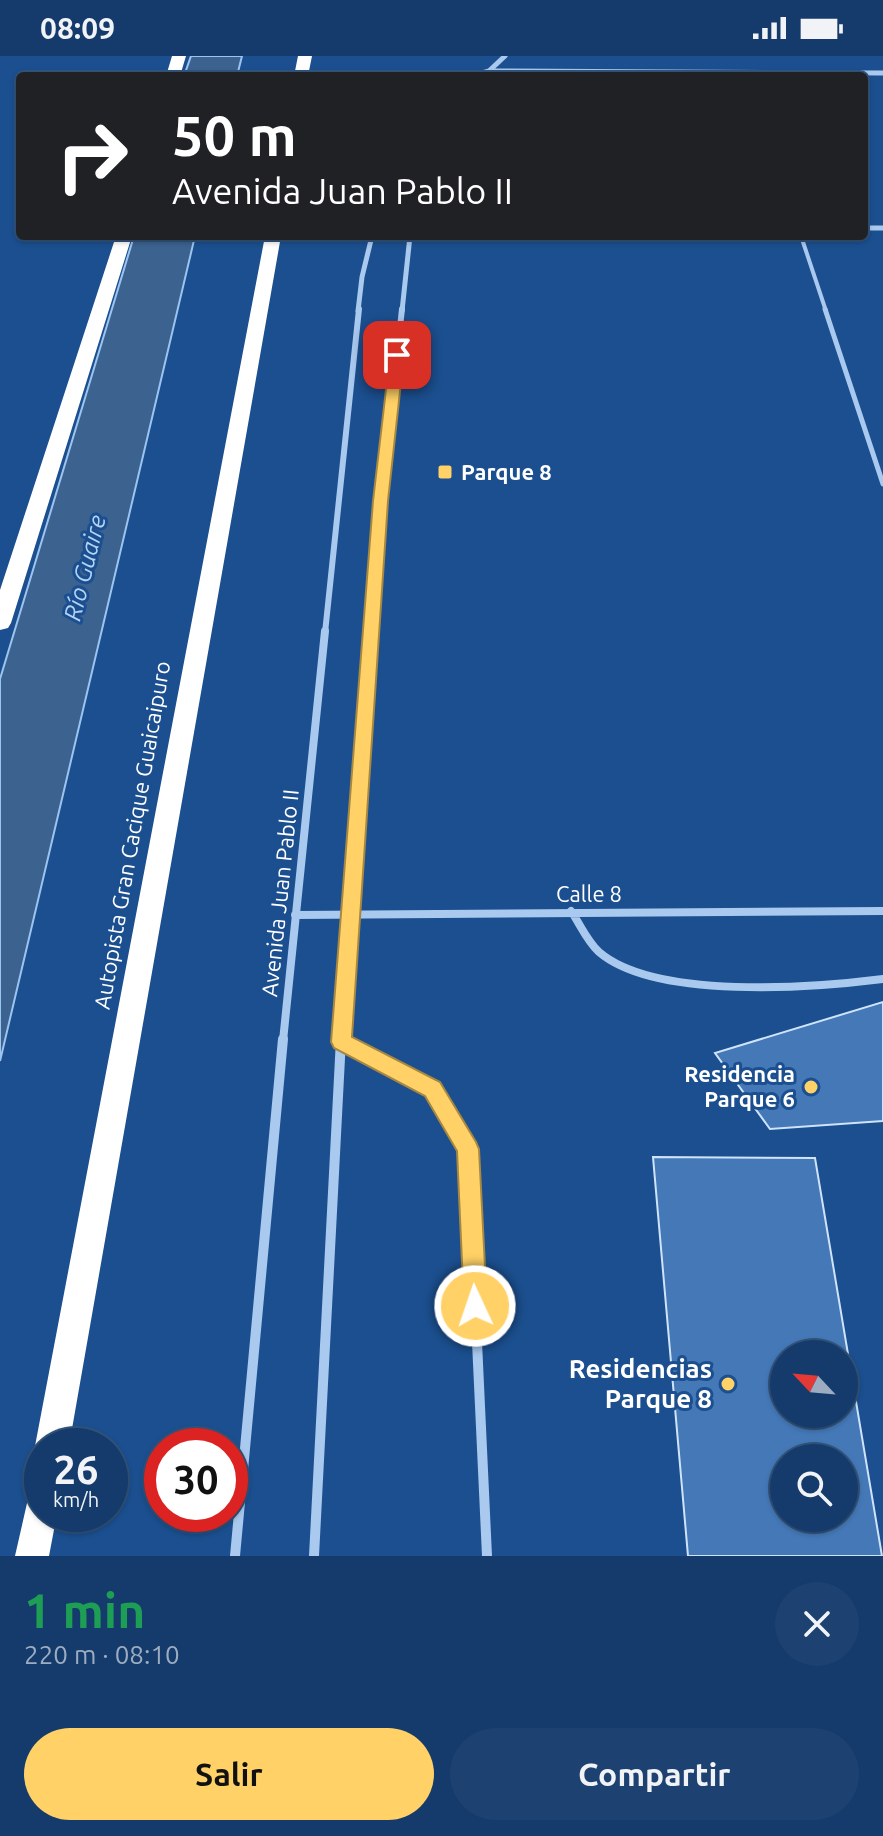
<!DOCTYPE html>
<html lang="es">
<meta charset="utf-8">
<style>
body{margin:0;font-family:Ubuntu,sans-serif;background:#1d4271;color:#f1f3f6;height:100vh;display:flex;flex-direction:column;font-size:30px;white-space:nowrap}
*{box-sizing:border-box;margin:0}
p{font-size:26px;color:#9dadc1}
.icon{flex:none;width:44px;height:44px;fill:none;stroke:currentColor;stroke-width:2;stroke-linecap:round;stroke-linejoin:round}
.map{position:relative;height:1500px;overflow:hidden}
.drawer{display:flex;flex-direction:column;background:#143b6b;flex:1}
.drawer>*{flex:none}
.banner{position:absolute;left:16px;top:16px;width:852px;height:168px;border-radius:8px;box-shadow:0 2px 6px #0004,0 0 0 2px #33557e;background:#202124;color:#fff;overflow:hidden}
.needle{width:52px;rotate:296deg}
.tools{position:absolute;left:770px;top:1284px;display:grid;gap:16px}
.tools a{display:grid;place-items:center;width:88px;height:88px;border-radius:50%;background:#143b6b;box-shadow:0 2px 6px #0004,0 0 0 2px #33557e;font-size:40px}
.speed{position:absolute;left:24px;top:1372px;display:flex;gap:16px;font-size:40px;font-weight:700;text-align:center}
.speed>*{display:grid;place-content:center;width:104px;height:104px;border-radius:50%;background:#143b6b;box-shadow:0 2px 6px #0004,0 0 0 2px #33557e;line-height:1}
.speed small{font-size:20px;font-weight:400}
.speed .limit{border:12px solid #d22;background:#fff;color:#111}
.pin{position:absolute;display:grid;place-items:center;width:68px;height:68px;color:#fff;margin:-34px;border-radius:16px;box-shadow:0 4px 12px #0006}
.me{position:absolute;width:88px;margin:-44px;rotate:357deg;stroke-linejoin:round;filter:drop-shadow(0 0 6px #0008)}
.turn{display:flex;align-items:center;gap:28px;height:168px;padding:0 24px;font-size:36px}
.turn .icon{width:104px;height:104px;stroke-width:2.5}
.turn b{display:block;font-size:56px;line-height:68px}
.round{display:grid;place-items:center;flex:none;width:84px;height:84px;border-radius:42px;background:#1d4271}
.headline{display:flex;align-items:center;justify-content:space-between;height:136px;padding:0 24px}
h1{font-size:48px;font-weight:600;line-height:60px;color:#1e9e55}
.action{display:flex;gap:16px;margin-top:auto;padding:16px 24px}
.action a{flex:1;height:92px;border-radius:48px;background:#ffd166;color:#111;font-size:32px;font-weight:600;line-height:92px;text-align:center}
.action a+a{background:#1d4271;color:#f1f3f6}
.status{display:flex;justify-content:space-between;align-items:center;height:56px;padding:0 40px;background:#143b6b;direction:ltr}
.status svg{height:22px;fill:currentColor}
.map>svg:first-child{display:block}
.water{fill:#3c6290;stroke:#9cc4f0;stroke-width:2}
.building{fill:#4478b7;stroke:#cfe3fa;stroke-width:2;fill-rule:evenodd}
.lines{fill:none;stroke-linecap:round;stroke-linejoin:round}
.service-far1{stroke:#a9c9ee;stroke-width:4}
.service{stroke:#a9c9ee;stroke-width:5}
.minor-far3{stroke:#a9c9ee;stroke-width:5}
.minor-far2{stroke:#a9c9ee;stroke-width:6}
.minor-far1{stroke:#a9c9ee;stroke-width:8}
.minor{stroke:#a9c9ee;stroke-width:10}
.motorway{fill:#fff;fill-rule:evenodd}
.route{fill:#ffd166;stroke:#a68842;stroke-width:2}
.poi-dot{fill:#ffd166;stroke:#1b4f8f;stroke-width:3}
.labels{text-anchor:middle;stroke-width:6;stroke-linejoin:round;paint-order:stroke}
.poi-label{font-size:22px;font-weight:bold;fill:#fff;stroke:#1b4f8f;text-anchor:start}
.street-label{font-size:22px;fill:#fff;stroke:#1b4f8f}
.water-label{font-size:24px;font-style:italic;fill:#b5d3f5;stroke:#1b4f8f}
.near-poi-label{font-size:26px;font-weight:bold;fill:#fff;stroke:#1b4f8f;text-anchor:end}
</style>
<div class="status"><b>08:09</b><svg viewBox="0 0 49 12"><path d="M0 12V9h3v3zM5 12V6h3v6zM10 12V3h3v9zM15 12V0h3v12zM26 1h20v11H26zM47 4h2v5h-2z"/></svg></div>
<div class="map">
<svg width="883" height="1500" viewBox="0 0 883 1500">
<rect width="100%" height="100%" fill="#1b4f8f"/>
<!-- water -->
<path class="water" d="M191 0H242L237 20H184Z
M134 180H195L0 1005V623Z"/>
<!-- building -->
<path class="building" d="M883 946V1065L770 1073 715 997Z
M653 1101 815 1102 882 1500H688ZM784 1298H844V1358H784ZM784 1402H844V1462H784Z"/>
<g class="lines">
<!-- service-far1 -->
<path class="service-far1" d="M801 180 826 255"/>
<!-- service -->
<path class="service" d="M825 253 883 428"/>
<!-- minor-far3 -->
<path class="minor-far3" d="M489 15 883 17
M472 20 489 15 505 0
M864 172H883
M358 255 362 221 372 180
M402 255 410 180"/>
<!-- minor-far2 -->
<path class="minor-far2" d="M325 577 359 253
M371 577 381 445 402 253"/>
<!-- minor-far1 -->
<path class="minor-far1" d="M571 855C580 868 587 885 599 896 655 944 812 932 883 923
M295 859 883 855
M283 985 325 575
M341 985 371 575"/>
<!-- minor -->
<path class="minor" d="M341 986 433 1033 468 1093 487 1500
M235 1500 283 983
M314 1500 341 983"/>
<!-- motorway -->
<path class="motorway" d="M172 0H186L180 20H166Z
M298 0H312L308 20H294Z
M116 180H132L11 567 8 572 0 574V534Z
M265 180H281L69 1390H42V1402L35 1390Z
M42 1429V1458H57L49 1500H15L30 1434Z"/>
</g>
<!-- route -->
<path class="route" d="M397 295 404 299 388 445 352 981 440 1026 476 1086 479 1093 487 1250 484 1258 475 1262 467 1258 464 1250 457 1095 425 1040 334 992 331 986 373 445 390 299Z"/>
<!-- markers -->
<g class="poi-dot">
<rect x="437" y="408" width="16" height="16" rx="4"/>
<circle cx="811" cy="1031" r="8"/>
<circle cx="728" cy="1328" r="8"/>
</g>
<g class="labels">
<!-- poi labels -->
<g class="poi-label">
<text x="461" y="424">Parque 8</text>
<text x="795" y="1026" text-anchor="end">Residencia<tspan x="795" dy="25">Parque 6</tspan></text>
</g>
<!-- street labels -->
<g class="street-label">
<text transform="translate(132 779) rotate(-80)" y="8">Autopista Gran Cacique Guaicaipuro</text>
<text transform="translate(280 837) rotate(-84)" y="8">Avenida Juan Pablo II</text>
<text x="589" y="846">Calle 8</text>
</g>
<!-- water labels -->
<g class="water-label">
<text transform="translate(85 512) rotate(-76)" y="8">Río Guaire</text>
</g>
<!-- near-poi labels -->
<g class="near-poi-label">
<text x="712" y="1322">Residencias<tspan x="712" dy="30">Parque 8</tspan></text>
</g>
</g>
</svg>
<div class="tools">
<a><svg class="needle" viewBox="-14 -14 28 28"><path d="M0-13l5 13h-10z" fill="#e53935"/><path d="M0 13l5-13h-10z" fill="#9dadc1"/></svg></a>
<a><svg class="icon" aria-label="search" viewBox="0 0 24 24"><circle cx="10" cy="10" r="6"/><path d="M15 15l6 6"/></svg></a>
</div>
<div class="speed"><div>26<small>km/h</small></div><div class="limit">30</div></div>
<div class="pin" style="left:397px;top:299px;background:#d93025"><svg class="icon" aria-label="arrive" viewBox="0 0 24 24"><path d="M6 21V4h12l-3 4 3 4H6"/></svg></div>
<svg class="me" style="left:475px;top:1250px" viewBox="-20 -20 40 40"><circle r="17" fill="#ffd166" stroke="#fff" stroke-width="3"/><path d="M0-11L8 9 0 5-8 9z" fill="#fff"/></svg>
<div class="banner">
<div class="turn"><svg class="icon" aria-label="right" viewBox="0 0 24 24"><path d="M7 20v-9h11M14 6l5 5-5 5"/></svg><div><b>50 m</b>Avenida Juan Pablo II</div></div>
</div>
</div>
<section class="drawer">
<div class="headline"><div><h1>1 min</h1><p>220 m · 08:10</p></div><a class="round"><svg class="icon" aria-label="close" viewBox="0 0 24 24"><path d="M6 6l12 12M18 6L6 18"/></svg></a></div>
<div class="action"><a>Salir</a><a>Compartir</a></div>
</section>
